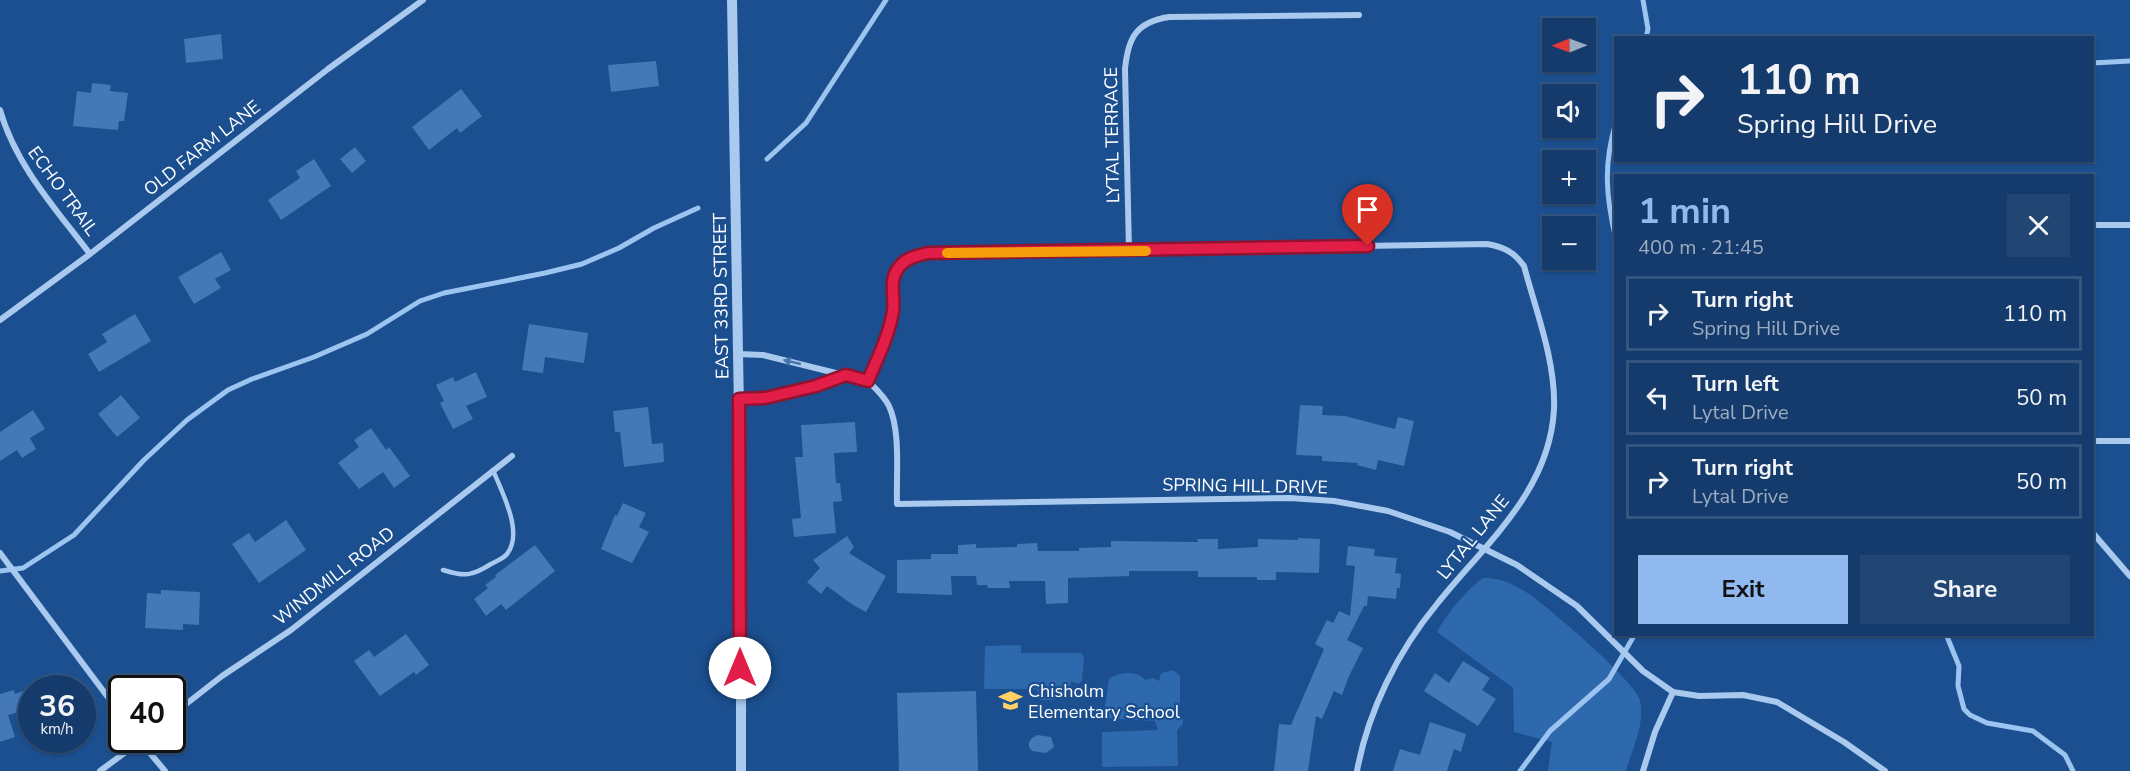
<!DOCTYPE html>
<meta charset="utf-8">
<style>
body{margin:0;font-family:"Nunito Sans",sans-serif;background:#214673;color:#f1f3f6;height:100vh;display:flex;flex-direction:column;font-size:22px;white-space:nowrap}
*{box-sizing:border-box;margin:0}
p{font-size:20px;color:#9dadc1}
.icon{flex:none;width:33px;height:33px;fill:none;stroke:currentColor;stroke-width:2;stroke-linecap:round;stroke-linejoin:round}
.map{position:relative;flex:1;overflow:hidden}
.panel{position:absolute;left:1614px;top:174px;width:480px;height:462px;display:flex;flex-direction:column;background:#143b6b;border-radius:0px;box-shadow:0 2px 4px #0004,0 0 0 2px #33557e}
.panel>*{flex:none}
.guide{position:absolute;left:1614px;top:36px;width:480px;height:126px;border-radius:0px;box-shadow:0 2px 4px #0004,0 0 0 2px #33557e;background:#143b6b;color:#f1f3f6;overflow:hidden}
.needle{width:39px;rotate:269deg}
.controls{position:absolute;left:1542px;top:18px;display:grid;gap:12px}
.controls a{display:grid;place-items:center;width:54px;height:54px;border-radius:0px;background:#143b6b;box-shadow:0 2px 4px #0004,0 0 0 2px #33557e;font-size:30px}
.speed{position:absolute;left:18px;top:675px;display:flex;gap:12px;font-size:30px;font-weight:700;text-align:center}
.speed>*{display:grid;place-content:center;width:78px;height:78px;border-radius:50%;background:#143b6b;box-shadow:0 2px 4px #0004,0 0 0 2px #33557e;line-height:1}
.speed small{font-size:15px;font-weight:400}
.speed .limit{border:3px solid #111;border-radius:9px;background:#fff;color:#111}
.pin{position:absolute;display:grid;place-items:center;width:51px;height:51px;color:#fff;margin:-62px -26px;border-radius:50% 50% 50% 0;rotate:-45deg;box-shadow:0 0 6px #0007}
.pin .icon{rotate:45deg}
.me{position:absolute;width:66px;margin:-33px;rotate:0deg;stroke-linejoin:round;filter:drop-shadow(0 0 4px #0008)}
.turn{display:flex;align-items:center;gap:21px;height:126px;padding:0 24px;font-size:27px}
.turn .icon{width:78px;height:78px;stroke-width:2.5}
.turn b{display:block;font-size:42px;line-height:51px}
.round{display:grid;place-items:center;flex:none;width:63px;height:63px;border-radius:0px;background:#214673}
.headline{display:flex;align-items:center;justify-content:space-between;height:102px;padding:0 24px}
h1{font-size:36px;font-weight:700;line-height:45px;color:#90b9f0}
.primary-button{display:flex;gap:12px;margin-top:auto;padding:12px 24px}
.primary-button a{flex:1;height:69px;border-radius:0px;background:#90b9f0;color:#111;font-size:24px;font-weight:700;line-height:69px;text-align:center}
.primary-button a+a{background:#214673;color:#f1f3f6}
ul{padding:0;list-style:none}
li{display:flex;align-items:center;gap:18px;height:75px;margin:0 12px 9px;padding:0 12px;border:3px solid #33557e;border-radius:0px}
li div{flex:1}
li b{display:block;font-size:22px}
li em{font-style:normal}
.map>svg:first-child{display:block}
.green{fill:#2e69ad}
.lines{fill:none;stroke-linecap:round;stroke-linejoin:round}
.stream{stroke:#9cc4f0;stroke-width:5}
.building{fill:#4478b7}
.service{stroke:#a9c9ee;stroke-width:4.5}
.minor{stroke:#a9c9ee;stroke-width:6}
.tertiary{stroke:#a9c9ee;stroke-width:10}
.oneway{fill:#4674ac}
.route-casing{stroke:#92132f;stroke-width:15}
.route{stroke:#e11d48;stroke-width:10}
.slow{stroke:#f59e0b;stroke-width:10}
.labels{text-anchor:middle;stroke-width:4.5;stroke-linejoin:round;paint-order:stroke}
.street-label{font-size:18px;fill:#fff;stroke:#1b4f8f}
.poi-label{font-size:18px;fill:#fff;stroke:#1b4f8f;text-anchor:start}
</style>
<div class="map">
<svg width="2130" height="771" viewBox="0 0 2130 771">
<rect width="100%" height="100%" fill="#1b4f8f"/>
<!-- green -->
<path class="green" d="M1483 578C1499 577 1513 584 1526 592 1545 604 1636 682 1640 700 1645 725 1633 747 1626 771H1548L1552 742 1514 732 1513 688 1437 632C1446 615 1467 589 1483 578Z
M1021 645V653H1081L1084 658 1082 681 1078 684 1071 681 1070 688H1056V697L1054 700H1040L1037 689H984L985 646Z
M1173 670 1180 676V717L1183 719V724L1177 730 1178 766 1102 767V732L1158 730 1155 721 1103 718 1109 679C1118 672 1138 670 1145 680L1153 678 1159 681 1161 673Z"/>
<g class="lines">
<!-- stream -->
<path class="stream" d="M1643 0 1648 29 1646 38
M2092 63 2130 61
M1616 122C1603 165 1606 197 1616 240
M767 159 806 123 886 0
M0 571 23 568 74 535 144 460 187 420 228 390 252 379 314 357 367 334 420 301 444 293 545 273 582 264 619 248 654 228 698 208
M1946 634 1959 666 1958 686 1964 709 1970 715 1987 723 2033 731 2065 755 2073 771
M1520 771 1550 731 1609 679 1635 634"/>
</g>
<!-- building -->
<path class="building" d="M221 34 223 59 186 63 184 39Z
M656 61 659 86 611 92 608 65Z
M92 83 111 85 110 91 128 93 124 121H119L118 130 73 126 77 91 91 93Z
M461 89 482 116 460 133 457 128 429 150 412 127Z
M355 147 366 161 352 173 340 159Z
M314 159 331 186 281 220 268 200 300 178 296 171Z
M221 252 231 270 215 279 221 288 194 304 178 277Z
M135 314 151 341 99 372 88 354 107 342 102 334Z
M529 324 588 333 584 363 545 357 543 373 522 370Z
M476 372 487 397 466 406 473 419 453 429 440 403 444 401 436 385 453 377 455 382Z
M121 395 140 418 117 437 98 414Z
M1300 405 1323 406 1322 415 1345 416 1395 429 1398 417 1414 421 1404 466 1378 460 1376 470 1357 465 1358 463 1322 461V456L1296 455Z
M648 407 652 444 663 443 664 462 624 467 620 432H615L613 411Z
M33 410 45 429 30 438 36 449 22 458 17 450 0 461V432Z
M855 422 857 452 834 453 836 483H840L842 501 833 502 836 533 794 537 792 519 801 518 795 457H803L801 425Z
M371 428 386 450 389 447 410 476 394 488 383 472 359 489 338 463 359 447 354 440Z
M623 503 646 513 639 527 649 532 632 563 601 549 615 515 617 516Z
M286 520 306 550 259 583 232 544 249 533 255 542Z
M847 536 854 547 849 553 886 576 866 612 853 605 827 586 821 594 807 582 820 568 813 560Z
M1298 538 1320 539 1319 573 1276 572V580H1257V577H1198V571H1129V576L1068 578V603L1046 604 1045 581H1009L1010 588H988L987 585H977L976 576H951L952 595 897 593V560L931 559V554H958V545L976 544V548L1017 547V544L1037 543 1038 551H1079V548L1111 547V541L1198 542 1197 539H1218V549L1258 547V539L1298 540Z
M535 545 555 571 506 610 501 604 486 616 474 599 488 588 485 585 496 577 495 575Z
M1348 546 1375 549 1374 556 1397 558 1395 573 1401 574 1400 588H1397L1396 599 1368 596 1367 606H1364L1347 640 1363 648 1349 676 1342 695 1334 691 1322 719 1316 716 1308 771H1274L1279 724 1291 725 1324 649 1315 644 1327 620 1333 623 1339 611 1350 616 1355 566 1346 565Z
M161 590 200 592 199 625 183 624V630L145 628 147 593 161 594Z
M406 634 429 665 416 675 414 672 380 696 354 661 369 650 374 657Z
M1463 661 1490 678 1482 690 1496 699 1478 726 1424 691 1435 673 1449 683Z
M28 689 32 708 8 715 15 737 0 742V694L14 690 15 694Z
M976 691 978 771H899L897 693Z
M1430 722 1466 734 1461 752 1454 749 1447 771H1393L1400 749 1420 755Z
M1037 735 1051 737 1054 747 1046 753 1032 751 1029 747V742L1032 738Z"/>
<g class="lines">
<!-- service -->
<path class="service" d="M443 570C465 577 472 576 491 564 496 561 503 559 507 554 524 532 502 493 493 470"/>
<!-- minor -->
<path class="minor" d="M0 110C16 166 56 209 90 254
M2092 225H2130
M1129 251 1125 69C1128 38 1136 22 1169 17L1359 15
M0 320 90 254 328 69 423 0
M738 354 763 355 868 381C876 389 884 396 889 406 901 432 896 475 897 504L1290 498 1334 501 1388 511 1450 532 1517 565 1577 606 1643 671 1673 692 1699 696 1743 695 1777 702 1844 742 1885 771
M868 381C877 359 889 336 893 311 895 297 889 282 897 270 904 258 916 256 929 253L1487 244C1504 247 1514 252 1524 266 1536 311 1556 362 1554 409 1550 491 1485 544 1437 604 1398 651 1368 711 1357 771
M739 399C776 397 810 387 845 376
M2092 441H2130
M2092 532 2130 576
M0 553 122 716
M172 715 222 676 291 630 512 456
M139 740 165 771
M100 771 142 740
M1643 771 1655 732 1673 692"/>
<!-- tertiary -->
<path class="tertiary" d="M732 0 741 528V771"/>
</g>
<!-- one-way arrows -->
<defs><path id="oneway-solid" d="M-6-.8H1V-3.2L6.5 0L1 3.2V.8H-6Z" transform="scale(1.5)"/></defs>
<use class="oneway" href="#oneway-solid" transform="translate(792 362) rotate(-167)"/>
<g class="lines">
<defs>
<path id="route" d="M740 668 739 399 765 398 816 386 846 375 868 381C877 359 889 336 893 311 895 297 889 282 897 270 904 258 916 256 928 253L1368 246"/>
</defs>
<!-- route casing -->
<use href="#route" class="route-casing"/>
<!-- route -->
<use href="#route" class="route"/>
<!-- slow -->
<path class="slow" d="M947 253 1146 251"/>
</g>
<!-- icons -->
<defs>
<symbol id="school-bare" viewBox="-9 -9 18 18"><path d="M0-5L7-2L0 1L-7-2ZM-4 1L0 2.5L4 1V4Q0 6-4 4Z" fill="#ffd166" stroke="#1b4f8f" stroke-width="2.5" paint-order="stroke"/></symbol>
</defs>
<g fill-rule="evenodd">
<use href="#school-bare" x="994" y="684" width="33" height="33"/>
</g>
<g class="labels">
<!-- street labels -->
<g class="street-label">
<text transform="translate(1112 135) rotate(-91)" y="6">LYTAL TERRACE</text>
<text transform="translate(202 148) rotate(-38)" y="6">OLD FARM LANE</text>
<text transform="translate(63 191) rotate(54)" y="6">ECHO TRAIL</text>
<text transform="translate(721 296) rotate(-91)" y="6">EAST 33RD STREET</text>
<text transform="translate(1245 486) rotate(1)" y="6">SPRING HILL DRIVE</text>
<text transform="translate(1473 537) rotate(-51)" y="6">LYTAL LANE</text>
<text transform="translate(334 576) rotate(-38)" y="6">WINDMILL ROAD</text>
</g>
<!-- poi labels -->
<g class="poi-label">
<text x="1028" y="697">Chisholm<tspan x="1028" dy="21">Elementary School</tspan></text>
</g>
</g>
</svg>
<div class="controls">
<a><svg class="needle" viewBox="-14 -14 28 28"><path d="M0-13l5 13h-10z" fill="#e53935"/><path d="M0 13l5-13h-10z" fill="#9dadc1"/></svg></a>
<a><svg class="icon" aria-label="sound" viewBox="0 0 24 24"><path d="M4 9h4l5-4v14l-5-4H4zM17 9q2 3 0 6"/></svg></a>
<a>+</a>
<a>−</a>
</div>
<div class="speed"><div>36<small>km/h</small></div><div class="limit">40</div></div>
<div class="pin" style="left:1368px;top:246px;background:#d93025"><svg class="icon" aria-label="arrive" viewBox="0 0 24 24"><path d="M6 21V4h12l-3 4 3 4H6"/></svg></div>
<svg class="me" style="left:740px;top:668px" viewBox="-20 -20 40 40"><circle r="19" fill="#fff"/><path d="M0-13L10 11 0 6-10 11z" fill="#e11d48"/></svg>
<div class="guide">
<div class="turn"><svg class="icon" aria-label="right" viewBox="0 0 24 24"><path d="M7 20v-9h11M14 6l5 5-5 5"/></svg><div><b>110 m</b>Spring Hill Drive</div></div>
</div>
<section class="panel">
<div class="headline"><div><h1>1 min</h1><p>400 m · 21:45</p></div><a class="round"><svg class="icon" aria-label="close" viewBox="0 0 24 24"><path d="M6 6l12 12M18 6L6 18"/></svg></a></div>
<ul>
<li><svg class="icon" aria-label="right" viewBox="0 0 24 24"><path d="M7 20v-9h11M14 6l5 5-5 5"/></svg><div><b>Turn right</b><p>Spring Hill Drive</p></div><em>110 m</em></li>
<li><svg class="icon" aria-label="left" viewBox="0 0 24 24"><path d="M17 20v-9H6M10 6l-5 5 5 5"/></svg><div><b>Turn left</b><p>Lytal Drive</p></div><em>50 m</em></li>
<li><svg class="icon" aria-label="right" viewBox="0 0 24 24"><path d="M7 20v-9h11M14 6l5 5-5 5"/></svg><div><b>Turn right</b><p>Lytal Drive</p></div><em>50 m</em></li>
</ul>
<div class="primary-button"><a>Exit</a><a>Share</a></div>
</section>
</div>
